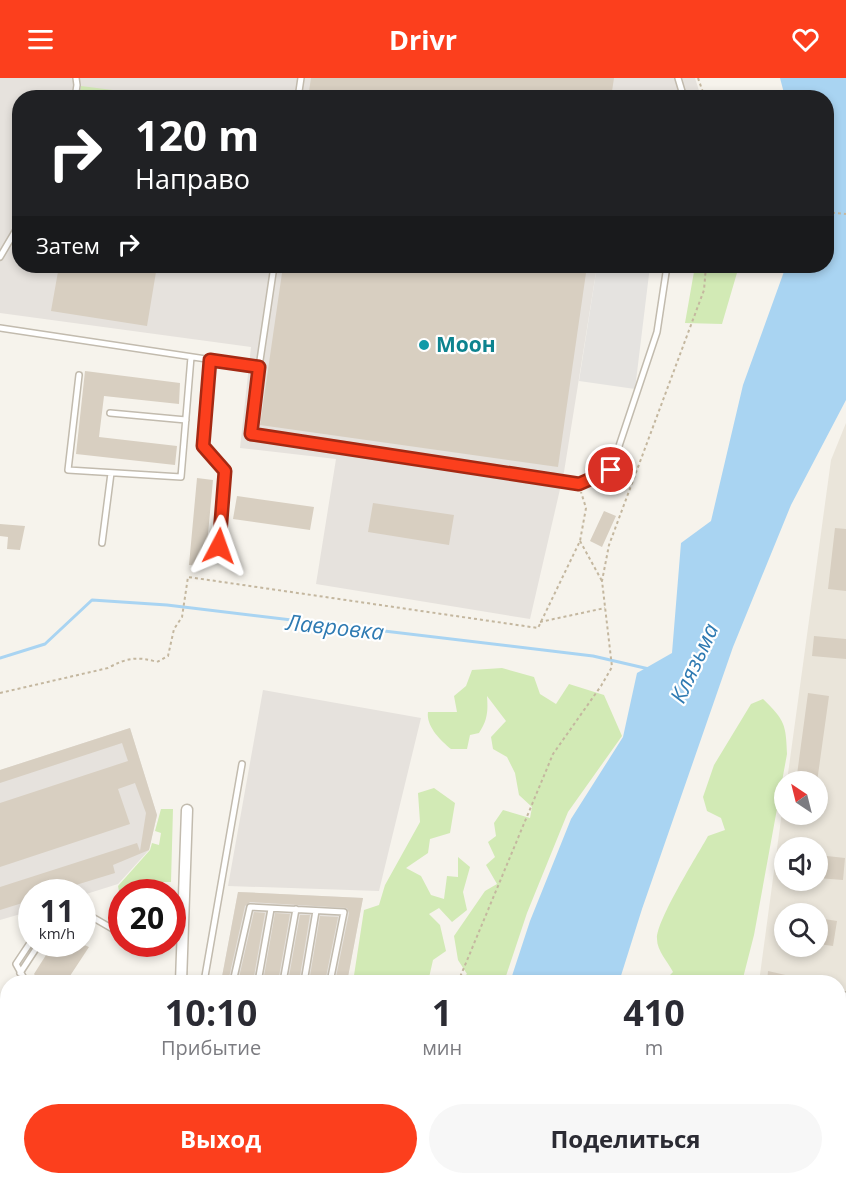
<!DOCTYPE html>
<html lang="ru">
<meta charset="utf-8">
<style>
body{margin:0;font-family:"Open Sans",sans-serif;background:#f7f7f7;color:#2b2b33;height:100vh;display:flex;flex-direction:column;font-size:22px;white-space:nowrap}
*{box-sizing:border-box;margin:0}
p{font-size:20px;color:#7c7c81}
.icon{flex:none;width:33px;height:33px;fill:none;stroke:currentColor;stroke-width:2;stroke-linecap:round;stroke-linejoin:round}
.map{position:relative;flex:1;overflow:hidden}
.drawer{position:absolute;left:0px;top:897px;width:846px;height:210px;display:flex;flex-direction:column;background:#fff;border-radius:24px 24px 0 0;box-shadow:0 3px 9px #0003}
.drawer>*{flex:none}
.guide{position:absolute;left:12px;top:12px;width:822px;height:183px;border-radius:24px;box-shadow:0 3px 9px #0003;background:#202124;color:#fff;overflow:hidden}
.needle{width:39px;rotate:325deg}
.tools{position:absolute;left:774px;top:693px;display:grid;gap:12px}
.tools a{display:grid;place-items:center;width:54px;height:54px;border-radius:50%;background:#fff;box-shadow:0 3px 9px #0003;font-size:30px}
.speed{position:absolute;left:18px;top:801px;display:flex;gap:12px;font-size:30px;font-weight:700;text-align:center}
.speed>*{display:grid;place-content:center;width:78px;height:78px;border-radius:50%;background:#fff;box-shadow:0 3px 9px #0003;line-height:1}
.speed small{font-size:15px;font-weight:400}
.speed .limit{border:9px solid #d22;background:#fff;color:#111}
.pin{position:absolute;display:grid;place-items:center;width:51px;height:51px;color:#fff;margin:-26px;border:3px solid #fff;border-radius:50%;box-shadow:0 2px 6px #0007}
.me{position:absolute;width:66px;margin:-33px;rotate:4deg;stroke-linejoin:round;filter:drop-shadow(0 0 4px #0008)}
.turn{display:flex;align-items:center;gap:21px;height:126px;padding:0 24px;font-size:27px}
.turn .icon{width:78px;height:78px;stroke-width:2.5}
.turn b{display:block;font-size:42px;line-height:51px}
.then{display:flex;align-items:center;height:57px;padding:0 24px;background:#0003;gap:12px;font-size:22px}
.eta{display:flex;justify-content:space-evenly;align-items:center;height:102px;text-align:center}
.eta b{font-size:36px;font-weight:700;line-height:42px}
.primary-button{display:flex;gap:12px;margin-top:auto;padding:12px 24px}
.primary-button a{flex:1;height:69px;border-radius:36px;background:#fc3f1d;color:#fff;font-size:24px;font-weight:700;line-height:69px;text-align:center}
.primary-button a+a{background:#f7f7f7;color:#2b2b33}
header{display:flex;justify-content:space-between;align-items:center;height:78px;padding:0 24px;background:#fc3f1d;color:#fff;font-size:27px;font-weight:700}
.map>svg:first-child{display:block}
.residential{fill:#eae5da;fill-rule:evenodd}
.industrial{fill:#e6e2dd}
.green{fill:#d2eab5}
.parking{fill:#e5e3e0}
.water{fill:#a9d4f2}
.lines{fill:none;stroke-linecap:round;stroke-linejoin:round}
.stream{stroke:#a9d4f2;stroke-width:3}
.building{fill:#d8cfc1}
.lane-casing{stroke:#c2bbae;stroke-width:8}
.street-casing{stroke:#c2bbae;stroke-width:13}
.path{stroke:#c4b79f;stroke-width:2;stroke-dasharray:3 3;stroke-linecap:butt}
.lane{stroke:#fff;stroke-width:5}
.street{stroke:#fff;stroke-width:10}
.route-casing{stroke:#a42913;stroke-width:15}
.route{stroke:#fc3f1d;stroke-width:10}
.culture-dot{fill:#0f9aa8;stroke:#fff;stroke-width:2}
.labels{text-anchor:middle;stroke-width:4.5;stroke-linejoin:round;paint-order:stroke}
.culture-label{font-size:21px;font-weight:bold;fill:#0d838f;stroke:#fff;text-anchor:start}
.water-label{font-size:22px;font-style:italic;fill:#2e7ab2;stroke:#fff}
</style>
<header><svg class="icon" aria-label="menu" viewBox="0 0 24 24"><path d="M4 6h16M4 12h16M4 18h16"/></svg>Drivr<svg class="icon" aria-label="heart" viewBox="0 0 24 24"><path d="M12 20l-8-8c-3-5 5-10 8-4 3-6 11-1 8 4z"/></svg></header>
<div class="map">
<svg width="846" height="1107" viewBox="0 0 846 1107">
<rect width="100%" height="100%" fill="#f6f3ec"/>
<!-- residential -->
<path class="residential" d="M846 345V1089H838V904H759L784 719V736H818V704L787 703 831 382ZM784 770H818V802H784ZM784 836H818V868H784Z
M0 1057 3 1067H7L8 1100H12L14 1107H0Z
M305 1100H396L398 1103 396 1107H302Z"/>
<!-- industrial -->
<path class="industrial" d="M0 0H695L701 19 20 20V188H597L564 394 530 541 316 506 336 381 240 370 251 269 0 235Z
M263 612 421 640 379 813 228 808Z
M130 650 157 737 149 772 118 806 83 817 82 814H32L31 833 0 842V692Z
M238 814 363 820 347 904H221Z"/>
<!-- green -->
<path class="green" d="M81 8 168 19H79Z
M695 188H739L722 246 685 245Z
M502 590 534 599 540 616 556 626 569 606 604 617 622 658 568 734 527 835 504 904H457L467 896 458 882 454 858 485 813 497 806 486 787 495 779 488 764 496 758 494 745 503 732 530 740 532 729 519 717 515 695 507 679 493 671 491 659 506 643 487 618C488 632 488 642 479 655L470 657 467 671H451C440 662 426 648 428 634H457L454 618 466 608 472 592Z
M763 621C785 642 786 647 787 676L754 857 742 904H663L673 894C668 884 657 873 657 861 656 843 697 778 708 758L725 752 721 740 707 733 703 719 714 687 751 626Z
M434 710 455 725 450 755 430 761 428 775 406 790 421 798 431 817 444 821 447 798 458 799V779L470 789 463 814 467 832 452 844 439 830 429 836 440 847 446 873 433 882 428 904H353L364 832 379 827 385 807 420 744 418 715Z
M161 731H173L171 804H160L159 814 119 813 118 808 150 772 152 765 159 767 161 755 155 753Z
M145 1100H230L231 1107H141Z
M396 1100H474V1107H396L398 1103Z"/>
<!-- parking -->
<path class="parking" d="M597 188H650L635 311 579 303Z
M20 1100H74L71 1107H22Z"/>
<!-- water -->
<path class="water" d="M780 0H846V322L791 427 733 569 642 831 619 904H510L530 843 571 741 623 659 637 595 672 575 681 465 711 443 743 307 786 188H826V20L785 19Z
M477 1100H562L560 1107H477Z"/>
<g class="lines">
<!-- stream -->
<path class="stream" d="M0 580 45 566 92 522 167 527 593 578 649 591"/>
</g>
<!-- building -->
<path class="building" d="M311 0H614L611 20H308Z
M59 188H157L147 248 51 233Z
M283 188H587L558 389 260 347Z
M85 293 180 305 179 326 104 318 99 359 177 368 175 387 76 376Z
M197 400 213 402 205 488 189 487Z
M237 418 314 429 310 452 233 441Z
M373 425 454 437 449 467 368 454Z
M604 433 616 438 602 469 590 463Z
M0 446 25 448 20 472 7 471 8 459 0 458Z
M835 450 846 451V513L828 511Z
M814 558 846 561V581L812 578Z
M808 615 829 618 817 704H796Z
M130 650 157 737 149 772 113 787 115 795 53 814H32V822L0 832V809L137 765 140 773 146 735 135 705 118 711 130 746 0 789V725L128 683 122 665 0 705V692Z
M818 777 845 780 843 802 818 800Z
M238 814 363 820 347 904H335L349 835 347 830 250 824 245 828 228 904H221Z
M254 834 265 835 253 904H238Z
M275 835 290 836 278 904H263Z
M300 837H310L299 904H288Z
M320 838 338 839 325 904H309Z
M818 840 837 843 833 868 818 866Z
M53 866H82L89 869 66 904H34L37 900 34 896Z
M768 893 803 901 802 904H767Z"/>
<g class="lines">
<defs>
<path id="lane" d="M678 0 684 20
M75 20 77 7 76 0
M298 20 301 0
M0 179 20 145
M0 250 259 289 251 356 579 406 611 392 657 254 667 188
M209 282 203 368 224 393 219 468
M259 289 274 188
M79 297 68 392 181 399 191 279
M110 335 186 342
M102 465 111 395
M82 838 87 836 118 854
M20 895 39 866
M26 904 16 886 32 862
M204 904 242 686
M233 904 250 829 344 834 330 904
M258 904 271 831
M283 904 296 831
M304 904 316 833
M838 974 846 917
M838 1097 846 1098
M290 1107 293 1100
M706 1107 730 1100"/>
<path id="street" d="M181 904 187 732
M77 1107 82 1100"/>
</defs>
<!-- lane casing -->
<use href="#lane" class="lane-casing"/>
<!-- street casing -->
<use href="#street" class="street-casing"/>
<!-- path -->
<path class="path" d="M698 0 705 20
M826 134 846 136
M580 463 602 503
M540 544 605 530
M0 615 108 590C126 580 138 578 157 584L168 578 174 551 182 539 188 499 538 550 580 463 586 430 581 414
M458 904 553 676 601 608 612 589 602 503 609 467 704 212 706 188
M445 1107V1100"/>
<!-- lane -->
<use href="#lane" class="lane"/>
<!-- street -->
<use href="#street" class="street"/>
</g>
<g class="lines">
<defs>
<path id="route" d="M219 468 225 393 203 368 210 282 259 289 251 356 579 406 611 392"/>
</defs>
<!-- route casing -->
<use href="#route" class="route-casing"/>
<!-- route -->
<use href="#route" class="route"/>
</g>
<!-- markers -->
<circle class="culture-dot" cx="424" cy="267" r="6"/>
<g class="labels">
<!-- culture labels -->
<g class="culture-label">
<text x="436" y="274">Моон</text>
</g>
<!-- water labels -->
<g class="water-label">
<text transform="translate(335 549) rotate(6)" y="8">Лавровка</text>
<text transform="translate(694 585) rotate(-65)" y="8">Клязьма</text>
</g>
</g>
</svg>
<div class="tools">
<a><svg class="needle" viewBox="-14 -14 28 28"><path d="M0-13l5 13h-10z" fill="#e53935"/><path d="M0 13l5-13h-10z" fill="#7c7c81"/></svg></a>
<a><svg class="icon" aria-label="sound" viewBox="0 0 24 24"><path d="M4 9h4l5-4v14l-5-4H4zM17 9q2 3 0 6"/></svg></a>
<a><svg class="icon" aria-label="search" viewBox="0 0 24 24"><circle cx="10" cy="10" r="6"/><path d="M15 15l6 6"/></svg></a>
</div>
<div class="speed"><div>11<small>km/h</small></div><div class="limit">20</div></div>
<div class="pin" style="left:611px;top:392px;background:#d93025"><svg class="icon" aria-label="arrive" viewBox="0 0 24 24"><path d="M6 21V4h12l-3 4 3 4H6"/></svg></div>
<svg class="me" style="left:219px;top:468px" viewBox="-20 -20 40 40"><path d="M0-17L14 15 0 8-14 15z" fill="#fc3f1d" stroke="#fff" stroke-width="4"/></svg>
<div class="guide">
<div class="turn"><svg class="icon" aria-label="right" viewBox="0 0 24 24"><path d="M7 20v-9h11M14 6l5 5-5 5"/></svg><div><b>120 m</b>Направо</div></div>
<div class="then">Затем<svg class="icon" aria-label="right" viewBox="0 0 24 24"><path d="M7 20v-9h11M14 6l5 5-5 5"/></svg></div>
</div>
<section class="drawer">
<div class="eta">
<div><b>10:10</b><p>Прибытие</p></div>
<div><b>1</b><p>мин</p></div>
<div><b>410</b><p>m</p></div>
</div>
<div class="primary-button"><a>Выход</a><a>Поделиться</a></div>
</section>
</div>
